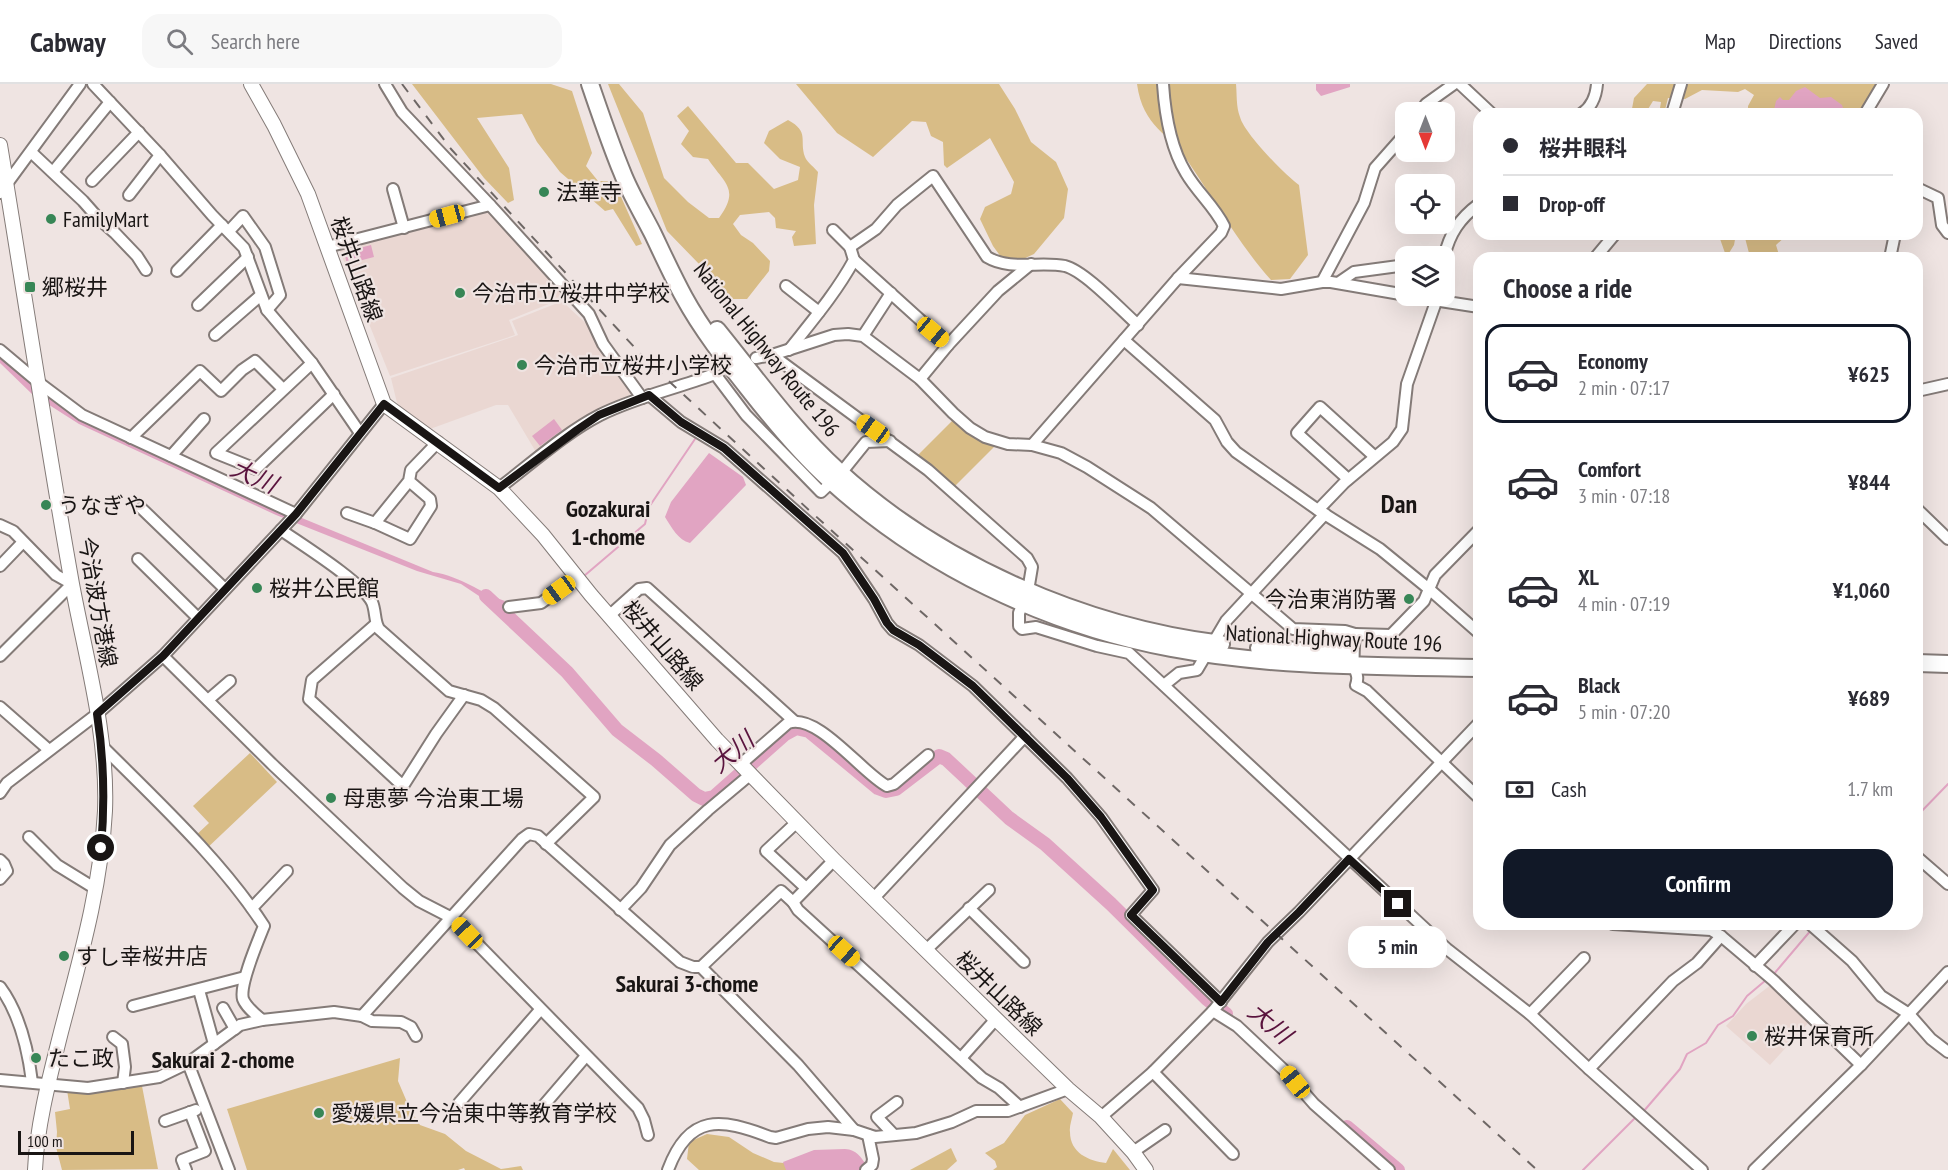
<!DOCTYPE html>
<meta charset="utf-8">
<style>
:root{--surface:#fff;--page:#f7f7f7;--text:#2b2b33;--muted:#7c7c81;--line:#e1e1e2;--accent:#111827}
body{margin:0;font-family:"PT Sans Narrow","Noto Sans JP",sans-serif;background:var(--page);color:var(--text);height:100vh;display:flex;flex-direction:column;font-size:22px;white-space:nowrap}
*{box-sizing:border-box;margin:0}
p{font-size:20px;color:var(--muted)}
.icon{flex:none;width:33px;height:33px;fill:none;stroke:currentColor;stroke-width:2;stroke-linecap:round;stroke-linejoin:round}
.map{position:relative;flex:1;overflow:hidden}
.drawer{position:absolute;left:1473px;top:168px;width:450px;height:678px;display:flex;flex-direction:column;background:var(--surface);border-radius:18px;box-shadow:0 6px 24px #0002}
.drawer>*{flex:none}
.guide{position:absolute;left:1473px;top:24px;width:450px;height:132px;border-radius:18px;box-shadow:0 6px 24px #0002;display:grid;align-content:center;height:132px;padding:0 30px;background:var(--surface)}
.needle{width:39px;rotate:180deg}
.controls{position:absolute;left:1395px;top:18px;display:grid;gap:12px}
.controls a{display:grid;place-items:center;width:60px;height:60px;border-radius:12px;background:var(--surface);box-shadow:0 6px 24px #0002;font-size:30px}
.scale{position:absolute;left:18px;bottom:15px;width:116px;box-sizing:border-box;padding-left:6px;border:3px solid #191514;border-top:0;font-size:16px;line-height:21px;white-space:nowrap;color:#191514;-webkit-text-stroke:4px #efe4e2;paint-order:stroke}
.end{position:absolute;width:27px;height:27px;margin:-14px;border:8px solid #191514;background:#fff;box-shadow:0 0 0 3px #fff}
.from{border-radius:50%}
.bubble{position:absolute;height:42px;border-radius:18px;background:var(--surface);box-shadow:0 6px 24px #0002;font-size:20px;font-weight:800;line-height:42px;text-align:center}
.car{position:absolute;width:18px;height:36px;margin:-18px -9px;border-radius:8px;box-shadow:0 0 4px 2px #0007;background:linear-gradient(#f5c518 24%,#345 0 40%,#f5c518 0 76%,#345 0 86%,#f5c518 0)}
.guide b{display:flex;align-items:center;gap:21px;height:57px;font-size:22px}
.guide b+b{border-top:2px solid var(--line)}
.guide i{width:15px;height:15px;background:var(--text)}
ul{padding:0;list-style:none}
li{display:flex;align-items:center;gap:18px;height:99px;margin:0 12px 9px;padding:0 18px;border:3px solid transparent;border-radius:18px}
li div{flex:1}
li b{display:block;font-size:22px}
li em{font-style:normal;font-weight:800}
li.active{border-color:var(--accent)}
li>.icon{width:54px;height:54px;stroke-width:1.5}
h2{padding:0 30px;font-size:27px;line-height:72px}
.pay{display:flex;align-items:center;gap:15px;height:66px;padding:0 30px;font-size:22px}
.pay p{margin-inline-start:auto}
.action{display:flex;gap:12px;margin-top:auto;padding:12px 30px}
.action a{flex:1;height:69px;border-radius:18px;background:var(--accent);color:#fff;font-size:24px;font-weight:800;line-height:69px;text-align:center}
header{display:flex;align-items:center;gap:36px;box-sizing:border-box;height:84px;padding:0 30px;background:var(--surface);border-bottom:2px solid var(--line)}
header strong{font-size:28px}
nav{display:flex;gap:33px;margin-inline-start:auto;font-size:21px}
.search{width:420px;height:54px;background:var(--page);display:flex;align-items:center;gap:15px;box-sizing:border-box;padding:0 21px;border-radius:18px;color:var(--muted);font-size:22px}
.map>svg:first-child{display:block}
.built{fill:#ead7d2}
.green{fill:#d8bc86}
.water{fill:#e1a4c2}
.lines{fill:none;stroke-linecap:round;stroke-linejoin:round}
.stream{stroke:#e1a4c2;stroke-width:2}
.river{stroke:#e1a4c2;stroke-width:14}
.minor-casing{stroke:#847b78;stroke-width:14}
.major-casing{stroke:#847b78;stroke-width:16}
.highway-casing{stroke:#847b78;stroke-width:20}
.minor{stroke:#fff;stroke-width:10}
.major{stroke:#fff;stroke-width:14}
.highway{stroke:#fff;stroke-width:16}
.rail{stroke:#6e6765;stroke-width:2;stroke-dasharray:10 10;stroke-linecap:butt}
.route{stroke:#191514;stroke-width:8}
.poi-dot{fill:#378656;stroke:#efe4e2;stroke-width:2}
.labels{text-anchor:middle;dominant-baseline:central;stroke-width:4.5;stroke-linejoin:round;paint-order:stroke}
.poi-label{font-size:22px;fill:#191514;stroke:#efe4e2;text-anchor:start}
.street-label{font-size:22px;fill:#191514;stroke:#efe4e2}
.water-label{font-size:24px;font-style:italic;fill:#5a143e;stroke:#efe4e2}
.neighbourhood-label{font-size:24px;font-weight:bold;fill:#191514;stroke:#efe4e2}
.quarter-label{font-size:26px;font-weight:bold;fill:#191514;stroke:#efe4e2}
</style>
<header>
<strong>Cabway</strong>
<div class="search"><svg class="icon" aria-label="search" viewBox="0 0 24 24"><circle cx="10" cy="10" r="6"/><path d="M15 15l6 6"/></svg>Search here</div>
<nav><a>Map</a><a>Directions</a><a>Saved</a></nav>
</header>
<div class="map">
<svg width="1948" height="1086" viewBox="0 0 1948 1086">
<rect width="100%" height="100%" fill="#efe4e2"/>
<g class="built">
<polygon points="490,125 566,213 509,236 515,251 390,292 339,165"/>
<polygon points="560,218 565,220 593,246 634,308 536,368 508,321 496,321 430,345 406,330 397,319 391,294 518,251 512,237"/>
<polygon points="1772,900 1810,937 1770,981 1726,942 1746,920"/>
</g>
<g class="green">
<polygon points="412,0 551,0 572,7 592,69 586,82 598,97 614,97 642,160 636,162 613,125 605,127 560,88 537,58 522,30 477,34 509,84 514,116 508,119 484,94"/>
<path d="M608,0H619L643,29L664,94L688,118L709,134H719C740,105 725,100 708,75L693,73L681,60L689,47L677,32L688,22L736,79H748L774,105L798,96L800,83L780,75L764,59L769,47L788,36C810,48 799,56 805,73C807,78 815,84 818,88L814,121L816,160L794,162L792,153L796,147L776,144L775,134L769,128L740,131L733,140L741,151L753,159L770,177L769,187L747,215H733L667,147Z"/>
<polygon points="796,0 999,0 1015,25 1031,58 1056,78 1068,105 1064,134 1034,170 1021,176 1001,173 993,162 980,135 985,123 1011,110 1014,98 990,54 947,84 944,81 943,58 931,52 926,38 912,37 873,73 837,49"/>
<path d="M1137,0H1236C1237,10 1236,23 1240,33C1244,49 1285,91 1299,101L1308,171L1290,195L1271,196C1239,160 1216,119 1189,79C1169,48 1143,44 1137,0Z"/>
<polygon points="1647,0 1886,0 1878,20 1869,30 1748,30 1748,22 1754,11 1745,5 1738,8 1702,6 1685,15 1668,14 1664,30 1659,30 1661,18 1653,17 1645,30 1631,30 1634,14"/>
<polygon points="1715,150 1736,150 1734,161 1729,169 1725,169 1719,152"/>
<polygon points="1744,150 1788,150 1776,161 1780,174 1750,173"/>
<polygon points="958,331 982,354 995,362 954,403 917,372"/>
<polygon points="250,669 277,698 204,767 193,754 209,739 193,722"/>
<polygon points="400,974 398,997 410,1025 420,1041 445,1050 466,1067 501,1085 521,1082 523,1086 465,1086 464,1084 458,1086 247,1086 227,1025"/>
<polygon points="142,1002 158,1085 62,1086 56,1063 57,1048 55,1028 70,1025 67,1006 108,1005"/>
<path d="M1060,1015L1073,1029C1072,1035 1069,1043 1070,1048C1070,1069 1089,1077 1106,1079L1113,1065L1130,1086H993L997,1083L995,1077L985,1069L1004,1059L1025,1031Z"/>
<polygon points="707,1050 729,1053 753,1069 774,1078 850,1086 699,1086 687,1075 689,1058"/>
<polygon points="951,1064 957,1077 947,1086 910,1086"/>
</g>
<g class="water">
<polygon points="1316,0 1350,0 1350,3 1321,12 1316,6"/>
<polygon points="1805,3 1820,14 1831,13 1842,21 1845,30 1779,30 1774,26 1776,17 1780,13 1783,16 1789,16 1796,7"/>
<polygon points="371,161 374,173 347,180 344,168"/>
<path d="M0,267L81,333L297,432L433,488C463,493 478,508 505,517L502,522L497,524L461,500L417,487L276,431L79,340L32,310L0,279Z"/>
<polygon points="554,335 562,346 540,362 532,352"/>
<path d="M709,369L743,393L746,401L690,459C678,456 672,444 665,433L671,418Z"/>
<path d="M845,1065C857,1066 860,1072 867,1082L863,1086H786L783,1078L814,1066Z"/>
</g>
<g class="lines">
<g class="stream">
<polyline points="584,492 645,440 649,423 695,355"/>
<polyline points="1917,732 1948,700"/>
<polyline points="1773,891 1812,845"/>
<polyline points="1643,1028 1680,985 1687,970 1706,959 1718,941 1733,932 1747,912 1766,896"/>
<polyline points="1583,1086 1636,1033"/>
</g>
<g class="river">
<polyline points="486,512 567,588 617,646 656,676 696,711 704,715 714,713 785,650 796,644 809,647 878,704 886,707 896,705 939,672 946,675 1009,734 1045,760 1111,820 1207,915 1226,930"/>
<polyline points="1347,1043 1398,1086"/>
</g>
<defs>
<g id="minor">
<polyline points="93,0 160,71 212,131 244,164 267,226 312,279 360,349"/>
<polyline points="385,0 402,28 490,121 589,230 603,260 642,314"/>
<polyline points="1460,0 1492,30"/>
<polyline points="1421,28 1426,20 1454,0"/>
<path d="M1581,30C1592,23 1596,13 1597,0"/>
<polyline points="1672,30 1681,0"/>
<polyline points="1865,30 1883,0"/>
<polyline points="31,68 83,117 98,134 115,149 137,172 146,186"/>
<polyline points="53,88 110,18"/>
<polyline points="92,97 139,48"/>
<polyline points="1917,104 1938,114 1942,141 1948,149"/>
<polyline points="393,105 404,144"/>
<polyline points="0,109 80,0"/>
<polyline points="129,111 160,71"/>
<polyline points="833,146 850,163"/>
<polyline points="229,147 243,132 265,163 280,211 267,226"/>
<polyline points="327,163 490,121"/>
<path d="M1444,174C1449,150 1460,134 1479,120"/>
<polyline points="1595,174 1615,150"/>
<polyline points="1890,174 1895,150"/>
<polyline points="854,176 948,261 920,295"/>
<polyline points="177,187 222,141"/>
<polyline points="1178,194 1281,205 1322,198 1331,198 1406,211"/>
<polyline points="1322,198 1364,119 1375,84 1406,49"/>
<polyline points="1338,199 1354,188 1406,181"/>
<polyline points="786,202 819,228"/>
<polyline points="1408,212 1479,223"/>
<polyline points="198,221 248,173"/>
<polyline points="215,251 261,211"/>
<polyline points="863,252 891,209"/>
<polyline points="1124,256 1215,336 1227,358 1236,368 1318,426 1380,465 1429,505 1479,549"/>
<polyline points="948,261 998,207 1031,180"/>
<polyline points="0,266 38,298 82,331 296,430"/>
<path d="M789,266C812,237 836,209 854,176L850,163L876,145L897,121L933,92L987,173C1010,187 1040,177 1065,182C1085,187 1122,227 1138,241"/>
<polyline points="772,271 928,386 1027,474 1032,483 1028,507 1019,529 1019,542 1022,545 1036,543 1097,562 1129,569 1447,865 1530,930 1589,985 1702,1086"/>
<polyline points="756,274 772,271 834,251 848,250 863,252 920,295 953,329 970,344 985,353 1008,360 1032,361 1061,369 1087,383 1151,424 1293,545 1345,547 1355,550"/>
<polyline points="312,279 216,369 256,385 334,310"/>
<polyline points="715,290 746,331 821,408 841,389 866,358 890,357"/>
<polyline points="1917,307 1948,300"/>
<polyline points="649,311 681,338 724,364 843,469 874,515 887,539 893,546 919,561 973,602 1067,694 1101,733 1153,806 1131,831 1221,918"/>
<polyline points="131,354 200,287 221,307 242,286 255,277 283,305"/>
<path d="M1032,361L1178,194L1221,149L1224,142C1214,122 1197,108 1186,89C1170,63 1165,30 1163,0"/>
<polyline points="171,372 204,335"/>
<polyline points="1348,395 1297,349 1320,323 1374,372"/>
<polyline points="409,397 375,439 410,455 431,422 430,415 409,397 411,386 438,358"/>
<path d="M499,404C531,380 565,349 600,331C636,313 675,305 712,291"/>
<polyline points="141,424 225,505"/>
<polyline points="1917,425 1948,455"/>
<polyline points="1318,426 1344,399 1393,358 1402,345 1407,300 1438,212"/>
<polyline points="347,429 375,439"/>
<polyline points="0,441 13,447 56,491 72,500 0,572"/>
<path d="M281,446C301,460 362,498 372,518C376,527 374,537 379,545L449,607L481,616L494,624L594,713L546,760"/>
<path d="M1479,446L1435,491L1424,517L1391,551L1355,550C1354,560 1353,572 1354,582C1356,590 1359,592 1356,601L1367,607L1479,714"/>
<polyline points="138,475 198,534"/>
<polyline points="0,482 23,458"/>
<polyline points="509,523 541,519 577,493"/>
<polyline points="610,531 639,505 647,504 794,637"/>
<polyline points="376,540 312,596 309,615 403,702 436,650 464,611"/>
<polyline points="163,572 272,680 403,804 419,817 452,834 638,1024 644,1036 648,1051"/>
<polyline points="1164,601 1179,589 1197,586 1226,537 1325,430"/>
<polyline points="208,616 230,597"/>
<polyline points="0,623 49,666"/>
<path d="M102,662C157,717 221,776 264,842C258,857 239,901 243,915C246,923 255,930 262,936"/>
<path d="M741,680L788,639C817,628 862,689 887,702L894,700L928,671"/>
<polyline points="0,709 7,699 97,630 163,572 296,430 384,320"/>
<polyline points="797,738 766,767 806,804"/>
<polyline points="29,753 57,781 96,805"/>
<polyline points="1917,773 1948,800"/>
<polyline points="0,776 4,780 7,787 0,795"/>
<polyline points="873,815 1025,652"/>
<polyline points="793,818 798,826 982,994 999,1004 1020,1023"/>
<polyline points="252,824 287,787"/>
<polyline points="969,824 1024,878"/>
<polyline points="620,826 641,804 670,761 708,726 751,690"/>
<polyline points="1613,840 1711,846 1721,852 1773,896 1861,981"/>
<polyline points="1810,840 1852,877 1881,912 1909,930 1931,955 1948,968"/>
<polyline points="926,866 989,806"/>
<polyline points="1755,882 1795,840"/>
<polyline points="701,883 798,981 854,1046"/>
<path d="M0,903C20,930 28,965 32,998"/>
<polyline points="199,906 214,960"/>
<polyline points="133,922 245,893"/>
<polyline points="223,924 235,945"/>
<polyline points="1213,927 1237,942 1286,988 1314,1020 1389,1086"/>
<polyline points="1530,930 1584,874"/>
<polyline points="362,932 522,755 529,750 538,752 680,878 693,883 701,883 781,807 793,818 834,776"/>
<polyline points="113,953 122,960 125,983 123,999"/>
<polyline points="962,973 996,935"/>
<polyline points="188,979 229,1086"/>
<polyline points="1589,985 1673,897 1697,879 1721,852"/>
<polyline points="1153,988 1233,1070"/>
<polyline points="0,996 88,1004 159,993 188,979 240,941 262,936 334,928 362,932 372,937 401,938 411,943 416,952"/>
<polyline points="459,1019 540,926"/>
<polyline points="544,1021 586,972"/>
<polyline points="1101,1033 1153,988 1213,927 1268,858 1299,828 1479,639"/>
<polyline points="165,1037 196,1026"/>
<polyline points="894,1051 877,1033 897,1018"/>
<polyline points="1133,1068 1165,1046"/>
<polyline points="186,1086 182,1076 205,1067 190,1028"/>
<path d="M668,1086C689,1029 721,1034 770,1053L776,1054L808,1045L828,1043L854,1046L875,1053L916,1049L952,1038L976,1027H1008L1068,1005"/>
<polyline points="866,1086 872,1081 873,1075 868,1051"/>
<polyline points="1754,1086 1861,981 1948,888"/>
</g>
<g id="major">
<polyline points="251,0 274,41 308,110 384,320 499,404 543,451 591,511 717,656 834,776 996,935 1068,1005 1101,1033 1133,1068 1146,1086"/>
<path d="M0,61C24,207 46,354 72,500C86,575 108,651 105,727C101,803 80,875 61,948C50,992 37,1040 35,1086"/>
</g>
<g id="highway">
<path d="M590,0C600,29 610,59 622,88C630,109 643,130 653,150C663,171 673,193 684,213C702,246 725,275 748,304C773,336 799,368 829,395C924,482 1045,540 1171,564C1272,583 1376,582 1479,584"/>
<path d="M717,246C756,294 792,345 838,387C941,481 1084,543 1221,560"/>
<polyline points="1259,564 1350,571"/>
<polyline points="1917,579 1948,580"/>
</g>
</defs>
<use href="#minor" class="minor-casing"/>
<use href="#major" class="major-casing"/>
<use href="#highway" class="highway-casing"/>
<use href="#minor" class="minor"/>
<use href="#major" class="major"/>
<use href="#highway" class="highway"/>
<polyline class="rail" points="402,0 451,65 648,278 810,427 1537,1086"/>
</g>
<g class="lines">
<path class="route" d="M101,764C105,719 104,675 97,630L163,572L296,430L384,320L499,404L577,346L599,331L649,311L681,338L724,364L843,469L874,515L887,539L893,546L919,561L973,602L1067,694L1101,733L1153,806L1131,831L1221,918L1268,858L1299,828L1349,775L1398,820"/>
</g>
<g class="poi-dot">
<circle cx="544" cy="108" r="6"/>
<circle cx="51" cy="135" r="6"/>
<rect x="24" y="197" width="12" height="12" rx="3"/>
<circle cx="460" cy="209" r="6"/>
<circle cx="522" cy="281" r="6"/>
<circle cx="46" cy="421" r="6"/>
<circle cx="257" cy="504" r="6"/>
<circle cx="1409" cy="515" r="6"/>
<circle cx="331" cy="714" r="6"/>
<circle cx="64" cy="872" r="6"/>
<circle cx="1752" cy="952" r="6"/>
<circle cx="36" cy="974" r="6"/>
<circle cx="319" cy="1029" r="6"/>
</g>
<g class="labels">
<g class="poi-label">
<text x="556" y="108">法華寺</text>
<text x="63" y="135">FamilyMart</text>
<text x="42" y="203">郷桜井</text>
<text x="472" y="209">今治市立桜井中学校</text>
<text x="534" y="281">今治市立桜井小学校</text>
<text x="58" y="421">うなぎや</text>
<text x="269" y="504">桜井公民館</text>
<text x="1397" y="515" text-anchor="end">今治東消防署</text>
<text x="343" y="714">母恵夢 今治東工場</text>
<text x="76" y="872">すし幸桜井店</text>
<text x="1764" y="952">桜井保育所</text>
<text x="48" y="974">たこ政</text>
<text x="331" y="1029">愛媛県立今治東中等教育学校</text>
</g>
<g class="street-label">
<text transform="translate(357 185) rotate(70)">桜井山路線</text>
<text transform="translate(767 265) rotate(51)">National Highway Route 196</text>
<text transform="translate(98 518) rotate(80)">今治波方港線</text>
<text transform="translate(1334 554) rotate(3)">National Highway Route 196</text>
<text transform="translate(663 561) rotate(49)">桜井山路線</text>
<text transform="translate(999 909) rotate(44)">桜井山路線</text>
</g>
<g class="water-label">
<text transform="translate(254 392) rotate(24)">大川</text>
<text transform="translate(732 668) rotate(-40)">大川</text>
<text transform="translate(1270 939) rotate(40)">大川</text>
</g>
<g class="neighbourhood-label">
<text x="608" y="424">Gozakurai<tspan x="608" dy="28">1-chome</tspan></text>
<text x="687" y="899">Sakurai 3-chome</text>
<text x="223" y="975">Sakurai 2-chome</text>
</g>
<g class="quarter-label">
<text x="1399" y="419">Dan</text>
</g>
</g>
</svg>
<div class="controls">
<a><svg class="needle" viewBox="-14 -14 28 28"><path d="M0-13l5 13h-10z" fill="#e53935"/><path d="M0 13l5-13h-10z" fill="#7c7c81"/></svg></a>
<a><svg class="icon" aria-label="locate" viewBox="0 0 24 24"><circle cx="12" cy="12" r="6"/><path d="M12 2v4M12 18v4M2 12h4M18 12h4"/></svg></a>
<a><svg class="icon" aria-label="layers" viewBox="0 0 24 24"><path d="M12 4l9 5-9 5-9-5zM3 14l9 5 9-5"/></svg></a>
</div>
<div class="scale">100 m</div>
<i class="end from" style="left:101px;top:764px"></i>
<i class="end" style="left:1398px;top:820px"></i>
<div class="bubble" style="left:1348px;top:842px;width:99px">5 min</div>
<i class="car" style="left:447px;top:132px;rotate:255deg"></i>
<i class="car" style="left:933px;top:248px;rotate:130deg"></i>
<i class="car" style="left:873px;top:345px;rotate:305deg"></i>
<i class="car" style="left:559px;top:506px;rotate:234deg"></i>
<i class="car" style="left:467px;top:849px;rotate:316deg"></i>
<i class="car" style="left:844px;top:867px;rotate:132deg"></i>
<i class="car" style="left:1295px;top:998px;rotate:321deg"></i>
<div class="guide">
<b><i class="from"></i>桜井眼科</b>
<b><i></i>Drop-off</b>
</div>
<section class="drawer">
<h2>Choose a ride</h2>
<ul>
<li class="active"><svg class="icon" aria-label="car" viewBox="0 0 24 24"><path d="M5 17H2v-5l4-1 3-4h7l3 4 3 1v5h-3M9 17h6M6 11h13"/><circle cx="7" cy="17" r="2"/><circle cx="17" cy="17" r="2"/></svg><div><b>Economy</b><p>2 min · 07:17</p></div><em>¥625</em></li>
<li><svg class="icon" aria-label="car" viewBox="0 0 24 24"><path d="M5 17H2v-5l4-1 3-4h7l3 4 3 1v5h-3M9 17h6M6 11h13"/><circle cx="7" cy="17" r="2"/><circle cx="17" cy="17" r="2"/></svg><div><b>Comfort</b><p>3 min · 07:18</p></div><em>¥844</em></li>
<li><svg class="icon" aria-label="car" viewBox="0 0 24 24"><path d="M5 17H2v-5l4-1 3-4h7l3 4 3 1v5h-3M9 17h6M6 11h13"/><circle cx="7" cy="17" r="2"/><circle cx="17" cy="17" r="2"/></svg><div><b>XL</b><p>4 min · 07:19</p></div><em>¥1,060</em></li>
<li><svg class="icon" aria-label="car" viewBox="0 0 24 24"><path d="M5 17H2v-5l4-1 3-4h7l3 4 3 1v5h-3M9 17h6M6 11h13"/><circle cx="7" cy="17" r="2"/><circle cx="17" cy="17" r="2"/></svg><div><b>Black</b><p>5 min · 07:20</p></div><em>¥689</em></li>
</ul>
<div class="pay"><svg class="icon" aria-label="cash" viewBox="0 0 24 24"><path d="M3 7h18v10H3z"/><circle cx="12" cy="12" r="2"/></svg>Cash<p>1.7 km</p></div>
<div class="action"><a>Confirm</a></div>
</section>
</div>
